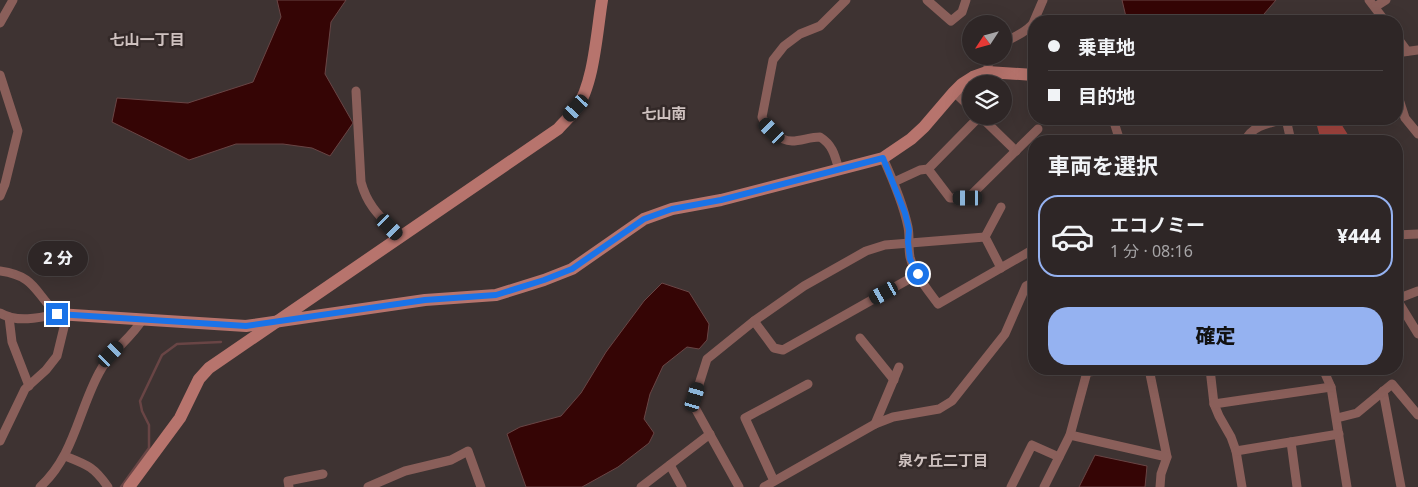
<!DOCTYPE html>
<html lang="ja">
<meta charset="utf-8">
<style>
:root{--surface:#2e2626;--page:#362e2e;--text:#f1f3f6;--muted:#a7a5a7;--line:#494343;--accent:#95b2f1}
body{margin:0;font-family:"Noto Sans","Noto Sans JP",sans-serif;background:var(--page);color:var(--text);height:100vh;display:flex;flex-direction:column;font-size:19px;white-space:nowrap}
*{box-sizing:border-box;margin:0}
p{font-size:16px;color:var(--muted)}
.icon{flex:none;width:28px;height:28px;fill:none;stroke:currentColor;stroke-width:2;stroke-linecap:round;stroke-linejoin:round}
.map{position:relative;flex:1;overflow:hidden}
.side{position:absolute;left:1028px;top:135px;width:375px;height:240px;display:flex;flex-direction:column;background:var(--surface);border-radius:20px;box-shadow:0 5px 20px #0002,0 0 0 1px var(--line)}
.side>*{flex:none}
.top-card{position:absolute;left:1028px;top:15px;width:375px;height:110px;border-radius:20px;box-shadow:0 5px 20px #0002,0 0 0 1px var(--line);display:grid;align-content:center;height:110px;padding:0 20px;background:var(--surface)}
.needle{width:32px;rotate:234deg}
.fabs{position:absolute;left:962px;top:15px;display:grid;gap:10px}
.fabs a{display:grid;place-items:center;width:50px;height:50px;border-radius:50%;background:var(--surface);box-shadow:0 5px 20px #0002,0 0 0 1px var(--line);font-size:25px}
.end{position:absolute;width:22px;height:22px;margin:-11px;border:6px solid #1a73e8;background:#fff;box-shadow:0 0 0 2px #fff}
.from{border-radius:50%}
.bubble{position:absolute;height:35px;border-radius:18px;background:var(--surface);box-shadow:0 5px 20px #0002,0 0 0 1px var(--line);font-size:16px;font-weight:800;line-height:35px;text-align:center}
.car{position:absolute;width:15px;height:30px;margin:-15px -8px;border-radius:6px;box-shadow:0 0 4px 1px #0007;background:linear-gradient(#222 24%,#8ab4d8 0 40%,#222 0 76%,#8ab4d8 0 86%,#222 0)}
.top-card b{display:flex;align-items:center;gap:18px;height:48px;font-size:19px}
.top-card b+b{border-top:1px solid var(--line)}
.top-card i{width:12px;height:12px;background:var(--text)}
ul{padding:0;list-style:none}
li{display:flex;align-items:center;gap:15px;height:82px;margin:0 10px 8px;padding:0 10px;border:2px solid var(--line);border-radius:20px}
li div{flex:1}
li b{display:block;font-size:19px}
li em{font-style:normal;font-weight:800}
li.current{border-color:var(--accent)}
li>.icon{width:45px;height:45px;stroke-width:1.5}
h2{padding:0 20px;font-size:22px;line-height:60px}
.action{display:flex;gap:10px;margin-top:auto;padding:10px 20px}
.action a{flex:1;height:58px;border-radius:20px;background:var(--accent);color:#111;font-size:20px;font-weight:800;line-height:58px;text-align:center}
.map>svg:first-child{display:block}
.forest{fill:#a3453f}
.water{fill:#350505;stroke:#694545}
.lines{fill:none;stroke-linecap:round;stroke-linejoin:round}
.stream{stroke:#694545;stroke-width:2.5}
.street{stroke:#8a5f5a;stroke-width:9}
.secondary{stroke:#b7746d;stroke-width:12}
.route{stroke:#1a73e8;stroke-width:6}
.labels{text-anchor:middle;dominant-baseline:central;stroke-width:5;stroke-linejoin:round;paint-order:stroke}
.neighbourhood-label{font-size:15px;font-weight:bold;fill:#cec1bf;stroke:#332928}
</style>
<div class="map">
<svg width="1418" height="487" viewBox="0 0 1418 487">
<rect width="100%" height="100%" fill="#3e3332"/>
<polygon class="forest" points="1320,119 1338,119 1350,138 1374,141 1321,141 1316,122"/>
<g class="water">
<polygon points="277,0 346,0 331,22 325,74 353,123 330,156 312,148 283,144 236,144 189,160 112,122 117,98 188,103 253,82 281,17"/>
<polygon points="1122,0 1276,0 1258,21 1127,21"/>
<polygon points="662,283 689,292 709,324 707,340 699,349 687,347 663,366 650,394 644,419 654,433 649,443 618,467 582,487 526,487 507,434 520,427 561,416 581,393 606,352 644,301"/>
<polygon points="1095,455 1147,466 1145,487 1079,487"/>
</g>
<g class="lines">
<polyline class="stream" points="121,487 149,448 149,425 142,411 140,401 162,355 177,344 221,342"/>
<g class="street">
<polyline points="927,0 951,21 962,12 966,0"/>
<polyline points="1369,0 1385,21"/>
<polyline points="1375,7 1386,0"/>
<polyline points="1034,21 1043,0"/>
<polyline points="0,23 13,0"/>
<polyline points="1396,36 1407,51"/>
<path d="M1004,43C1014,36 1028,32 1034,22"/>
<polyline points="1396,53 1418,50"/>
<polyline points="987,72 990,56"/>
<polyline points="0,75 18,131 5,184 0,196"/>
<polyline points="1396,90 1405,118 1418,134"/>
<path d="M356,91L361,182C368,208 382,218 400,237"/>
<polyline points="954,92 971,108"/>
<polyline points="980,116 1016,151"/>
<polyline points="1113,119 1120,141"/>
<path d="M1245,141C1252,125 1270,123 1286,119L1291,141"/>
<path d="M883,158C893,180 903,203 908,227C910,237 908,247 910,257C914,274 928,290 938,304L1034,249"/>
<polyline points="928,169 950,198 968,198 1038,129"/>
<path d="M839,170C835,156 833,145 820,137C810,137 801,141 792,141C779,141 766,127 762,117L773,60L784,46L800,34L820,26L846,0"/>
<polyline points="894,182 920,170 928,169 980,116"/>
<polyline points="1396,235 1418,234"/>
<polyline points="1001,268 985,237 1001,207"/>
<path d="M0,271C36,276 34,292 57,314"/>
<polyline points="1396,298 1418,334"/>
<polyline points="1397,299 1418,291"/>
<path d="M0,313C17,323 39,318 57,314"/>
<polyline points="9,317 12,342 29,386"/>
<polyline points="754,321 774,348 783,350 918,274"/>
<polyline points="860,338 894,380"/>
<polyline points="1149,369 1167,457 1161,474 1160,487"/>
<polyline points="1210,369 1214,404 1219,416 1231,437 1236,451 1242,487"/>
<polyline points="1323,369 1331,387 1347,487"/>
<polyline points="1383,391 1401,487"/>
<polyline points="1214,404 1331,387"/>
<polyline points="1337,418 1357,413 1392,384 1418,415"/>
<polyline points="875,424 899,367"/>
<polyline points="1070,435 1167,457"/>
<polyline points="0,441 25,389 46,370 57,356 67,315"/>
<polyline points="1291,442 1297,487"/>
<polyline points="1236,451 1339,434"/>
<path d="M65,456C88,465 94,467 108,487"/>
<polyline points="670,465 682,487"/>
<polyline points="774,481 745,418 808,384"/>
<path d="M40,487C74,456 78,412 99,373C109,352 131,339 142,320"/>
<polyline points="289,487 288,481 323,474"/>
<polyline points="368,487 405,471 451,460 468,451 481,487"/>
<polyline points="641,487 710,434"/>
<polyline points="739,487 694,406 695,397 707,359 754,321 804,286 866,251 885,245 985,237"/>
<polyline points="764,487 875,424 893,417 939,409 952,401 1005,334 1026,286 1034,282"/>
<polyline points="1011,487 1032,445 1059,457"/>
<polyline points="1044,487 1070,435 1087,372 1124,369"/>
</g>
<g class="secondary">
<polyline points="57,314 246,326 425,300 496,295 544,280 572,269 644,219 672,209 721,200 883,158 911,139 924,127 954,92 962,84 973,77 987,72 1034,75"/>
<path d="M129,487L180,418L199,379L209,368L558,129C564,122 571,116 576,109C594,85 597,30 602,0"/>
</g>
</g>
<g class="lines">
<polyline class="route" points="57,314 246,326 425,300 496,295 544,280 572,269 644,219 672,209 721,200 883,158 905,213 909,230 908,242 910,259 918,274"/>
</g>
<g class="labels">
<g class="neighbourhood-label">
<text x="147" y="39">七山一丁目</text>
<text x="664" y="113">七山南</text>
<text x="943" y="460">泉ケ丘二丁目</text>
</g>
</g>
</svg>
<div class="fabs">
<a><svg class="needle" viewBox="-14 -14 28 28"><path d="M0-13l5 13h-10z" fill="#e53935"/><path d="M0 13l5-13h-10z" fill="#a7a5a7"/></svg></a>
<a><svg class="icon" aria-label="layers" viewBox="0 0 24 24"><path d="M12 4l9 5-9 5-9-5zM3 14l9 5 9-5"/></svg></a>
</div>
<i class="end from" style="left:918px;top:274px"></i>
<i class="end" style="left:57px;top:314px"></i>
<div class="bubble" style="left:28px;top:241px;width:60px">2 分</div>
<i class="car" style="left:576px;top:108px;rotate:222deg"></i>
<i class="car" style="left:772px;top:131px;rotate:316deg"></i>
<i class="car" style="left:968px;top:198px;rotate:270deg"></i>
<i class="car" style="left:390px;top:227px;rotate:136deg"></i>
<i class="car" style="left:884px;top:293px;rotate:241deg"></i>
<i class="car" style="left:111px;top:354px;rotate:44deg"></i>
<i class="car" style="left:695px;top:397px;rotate:17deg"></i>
<div class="top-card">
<b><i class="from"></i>乗車地</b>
<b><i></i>目的地</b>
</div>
<section class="side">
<h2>車両を選択</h2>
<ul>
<li class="current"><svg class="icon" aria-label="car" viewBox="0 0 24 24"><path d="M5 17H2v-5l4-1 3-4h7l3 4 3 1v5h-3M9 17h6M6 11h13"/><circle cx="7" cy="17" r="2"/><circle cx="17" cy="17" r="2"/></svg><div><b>エコノミー</b><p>1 分 · 08:16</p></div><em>¥444</em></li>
</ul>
<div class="action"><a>確定</a></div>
</section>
</div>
